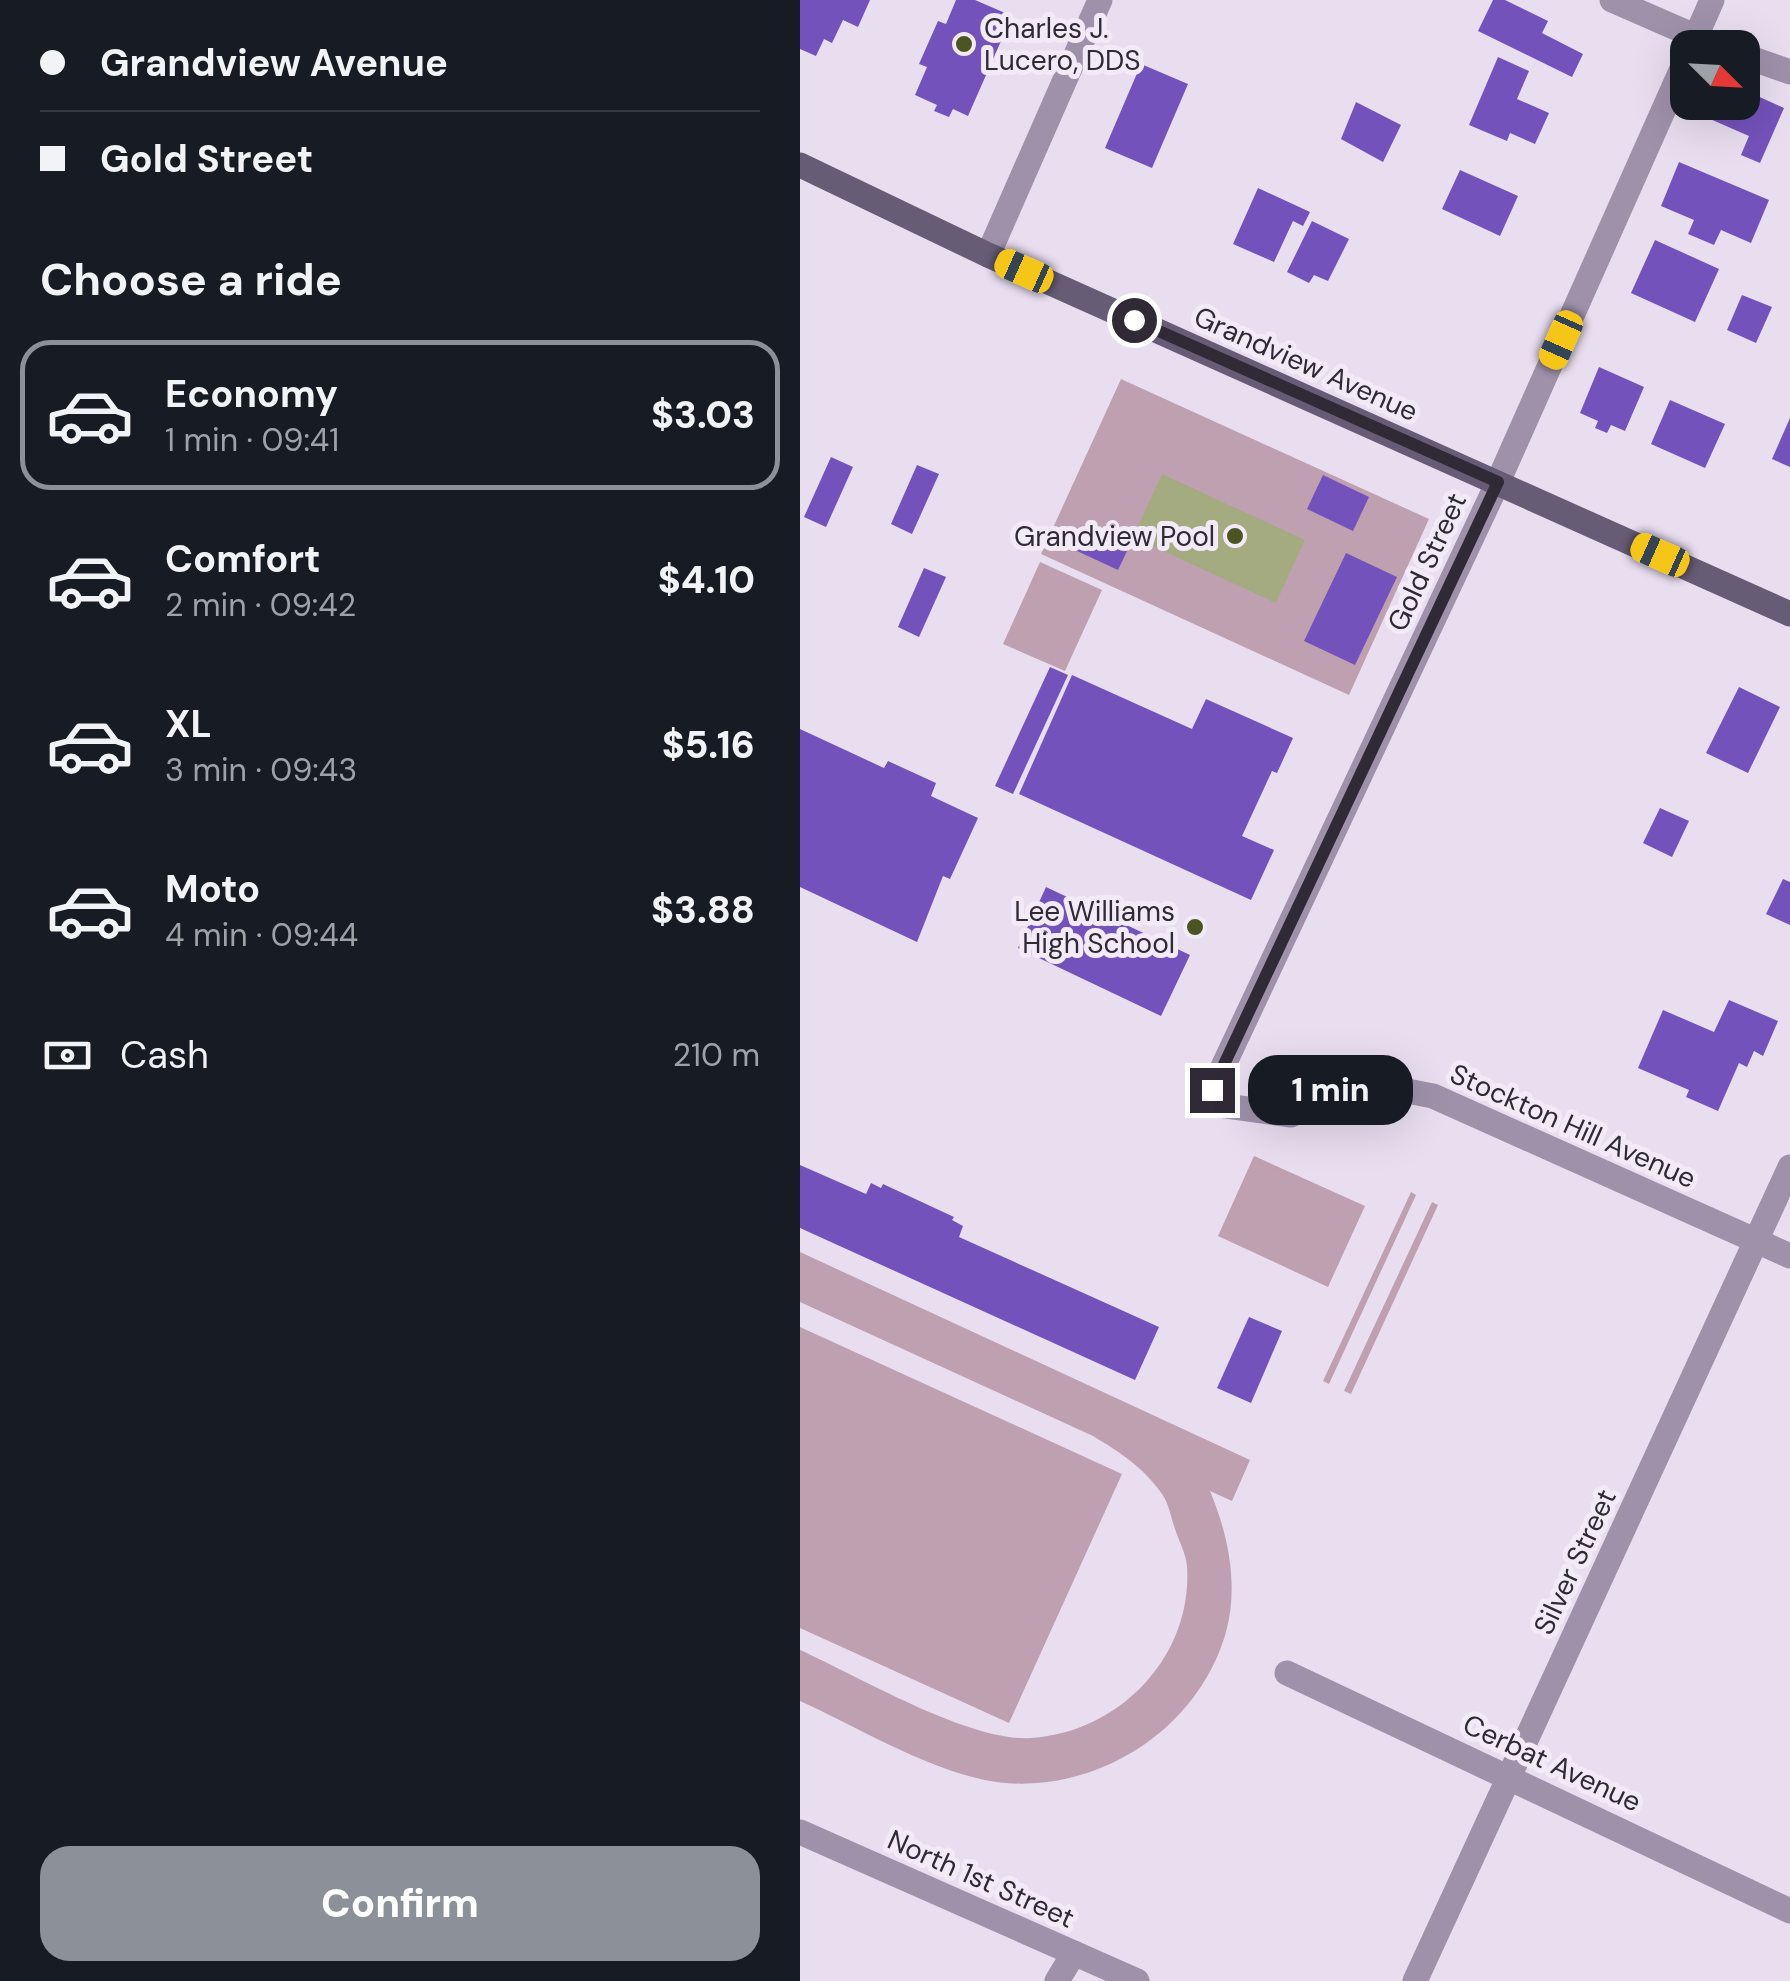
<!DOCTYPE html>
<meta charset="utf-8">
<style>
:root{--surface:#171b24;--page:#20242c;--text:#f1f3f6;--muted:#9ea1a6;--line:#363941;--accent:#8c9099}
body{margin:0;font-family:"DM Sans",sans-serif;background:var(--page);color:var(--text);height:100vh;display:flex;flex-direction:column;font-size:38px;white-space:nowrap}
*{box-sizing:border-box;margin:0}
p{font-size:32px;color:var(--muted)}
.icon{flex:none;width:55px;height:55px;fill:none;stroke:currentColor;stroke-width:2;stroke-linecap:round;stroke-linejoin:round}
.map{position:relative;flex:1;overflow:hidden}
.panel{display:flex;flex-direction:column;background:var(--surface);width:800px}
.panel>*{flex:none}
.guide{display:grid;align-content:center;height:220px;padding:0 40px;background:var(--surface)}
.needle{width:65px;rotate:114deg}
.tools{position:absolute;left:870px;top:30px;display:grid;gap:20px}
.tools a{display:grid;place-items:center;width:90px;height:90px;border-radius:20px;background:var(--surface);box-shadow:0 10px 40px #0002;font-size:50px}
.end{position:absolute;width:45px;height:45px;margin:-22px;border:12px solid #2f2a36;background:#fff;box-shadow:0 0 0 5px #fff}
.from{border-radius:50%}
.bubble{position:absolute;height:70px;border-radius:30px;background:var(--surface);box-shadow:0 10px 40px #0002;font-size:32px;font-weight:800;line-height:70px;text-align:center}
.car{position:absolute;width:30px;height:60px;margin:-30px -15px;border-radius:12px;box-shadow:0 0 8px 2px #0007;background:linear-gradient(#f5c518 24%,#345 0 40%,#f5c518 0 76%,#345 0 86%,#f5c518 0)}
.guide b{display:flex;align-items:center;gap:35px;height:95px;font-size:38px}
.guide b+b{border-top:2px solid var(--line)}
.guide i{width:25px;height:25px;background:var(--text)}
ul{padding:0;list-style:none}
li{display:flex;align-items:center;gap:30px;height:150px;margin:0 20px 15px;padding:0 20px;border:5px solid transparent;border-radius:30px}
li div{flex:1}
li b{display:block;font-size:38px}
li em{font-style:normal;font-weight:800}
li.active{border-color:var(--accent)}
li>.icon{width:90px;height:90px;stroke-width:1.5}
h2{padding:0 40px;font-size:45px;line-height:120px}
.pay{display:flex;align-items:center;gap:25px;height:110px;padding:0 40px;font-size:38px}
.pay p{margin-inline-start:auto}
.cta{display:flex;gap:20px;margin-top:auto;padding:20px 40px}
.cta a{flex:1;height:115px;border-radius:30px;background:var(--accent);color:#fff;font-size:40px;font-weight:800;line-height:115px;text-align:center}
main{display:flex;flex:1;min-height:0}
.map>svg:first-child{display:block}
.green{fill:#bea0b1}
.water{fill:#a5ab80}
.building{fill:#7452bb}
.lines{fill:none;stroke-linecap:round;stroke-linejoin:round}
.minor{stroke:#9f91aa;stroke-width:25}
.major{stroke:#675c76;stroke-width:25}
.route{stroke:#2f2a36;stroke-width:12}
.poi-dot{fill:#4c5423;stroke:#f3eaf8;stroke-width:4}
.labels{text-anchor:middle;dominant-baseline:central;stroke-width:10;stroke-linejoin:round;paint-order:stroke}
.poi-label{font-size:28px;fill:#2f2a36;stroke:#f3eaf8;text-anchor:end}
.street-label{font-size:28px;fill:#2f2a36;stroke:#f3eaf8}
</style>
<main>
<section class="panel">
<div class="guide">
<b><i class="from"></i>Grandview Avenue</b>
<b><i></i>Gold Street</b>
</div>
<h2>Choose a ride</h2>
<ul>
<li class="active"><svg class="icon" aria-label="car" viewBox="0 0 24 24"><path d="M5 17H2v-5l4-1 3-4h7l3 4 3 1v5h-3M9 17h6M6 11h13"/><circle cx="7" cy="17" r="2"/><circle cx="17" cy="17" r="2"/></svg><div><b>Economy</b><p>1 min · 09:41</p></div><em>$3.03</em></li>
<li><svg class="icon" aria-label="car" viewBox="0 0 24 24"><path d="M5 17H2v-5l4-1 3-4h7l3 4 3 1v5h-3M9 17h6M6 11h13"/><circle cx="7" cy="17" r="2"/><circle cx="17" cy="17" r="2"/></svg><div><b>Comfort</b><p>2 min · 09:42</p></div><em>$4.10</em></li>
<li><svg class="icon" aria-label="car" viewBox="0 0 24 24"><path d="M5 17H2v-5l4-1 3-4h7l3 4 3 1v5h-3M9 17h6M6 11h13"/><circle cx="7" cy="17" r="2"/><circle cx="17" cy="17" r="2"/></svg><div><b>XL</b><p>3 min · 09:43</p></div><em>$5.16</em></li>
<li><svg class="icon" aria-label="car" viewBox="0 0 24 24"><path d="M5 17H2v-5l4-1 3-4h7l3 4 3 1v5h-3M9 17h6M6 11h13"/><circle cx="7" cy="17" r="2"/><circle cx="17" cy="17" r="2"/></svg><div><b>Moto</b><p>4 min · 09:44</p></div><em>$3.88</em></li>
</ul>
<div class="pay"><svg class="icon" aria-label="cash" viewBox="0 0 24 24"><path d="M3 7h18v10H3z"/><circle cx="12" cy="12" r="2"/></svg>Cash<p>210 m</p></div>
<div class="cta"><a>Confirm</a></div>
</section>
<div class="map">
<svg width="990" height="1981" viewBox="0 0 990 1981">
<rect width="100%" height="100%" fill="#e9def0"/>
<g class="green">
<polygon points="321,379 629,519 549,695 241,554"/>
<polygon points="240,562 302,590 265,671 203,644"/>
<polygon points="454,1156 565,1206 528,1287 418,1236"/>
<polygon points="611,1192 616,1195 529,1384 523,1381"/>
<polygon points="632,1202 638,1205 551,1394 544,1391"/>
<path d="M0,1252L450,1460L432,1501L410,1491C428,1534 439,1585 426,1632C399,1728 301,1791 205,1783C139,1777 60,1728 0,1701V1650C58,1676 171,1743 232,1738C320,1732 393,1656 387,1566C386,1554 379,1541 375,1529C371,1518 369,1504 362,1494C343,1467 321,1453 293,1436L0,1302Z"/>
<polygon points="0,1327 322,1474 209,1723 0,1628"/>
</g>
<polygon class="water" points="362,474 505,540 476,603 333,537"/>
<g class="building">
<polygon points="0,0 70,0 58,27 43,20 32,43 24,39 16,56 0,49"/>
<polygon points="156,0 175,0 212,16 168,116 153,109 149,117 134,111 137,105 115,95 127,67 119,64 138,21 146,24"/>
<polygon points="693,0 705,0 748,21 742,33 783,54 772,77 678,31"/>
<polygon points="698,57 729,71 717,99 749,113 735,144 710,133 707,141 669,125"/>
<polygon points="341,64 388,84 352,168 305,148"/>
<polygon points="942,89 984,108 960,163 941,155 949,136 910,119 918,102 942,102"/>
<polygon points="556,102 601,125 583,162 541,139"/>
<polygon points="879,162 969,200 951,243 921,230 914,245 888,234 894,220 861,206"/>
<polygon points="660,170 718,196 700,236 642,209"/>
<polygon points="458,188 510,212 503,226 493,221 474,262 433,244"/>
<polygon points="512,221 549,239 528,281 514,275 509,283 487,272"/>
<polygon points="855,240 919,269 895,322 831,293"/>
<polygon points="942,295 972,307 956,343 927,330"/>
<polygon points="799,367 844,387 825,431 811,425 807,433 795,428 798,421 780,413"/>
<polygon points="870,400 925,424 905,468 851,444"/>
<polygon points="990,418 990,467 972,459"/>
<polygon points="31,457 53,467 26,527 4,517"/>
<polygon points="117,465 139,474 112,534 91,524"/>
<polygon points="523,475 569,497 553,531 507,509"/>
<polygon points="268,527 281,533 276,543 263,538"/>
<polygon points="287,530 328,549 318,570 277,551"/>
<polygon points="546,553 597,577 555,665 504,641"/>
<polygon points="124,568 146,577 119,637 98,627"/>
<polygon points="250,667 268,675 213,794 195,786"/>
<polygon points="272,675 392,729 406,699 493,738 477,773 472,771 442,836 474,850 451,900 219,794"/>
<polygon points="939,687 980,707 948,773 906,753"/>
<polygon points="0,729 84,768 88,761 136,783 131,796 178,818 150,879 143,876 117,942 0,887"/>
<polygon points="860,808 889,821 872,857 843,843"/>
<polygon points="983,879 990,882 990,925 966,914"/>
<polygon points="246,887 390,955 361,1016 218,948"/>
<polygon points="929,1000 978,1021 963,1056 954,1051 947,1067 939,1063 918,1111 886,1097 889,1090 838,1068 863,1010 914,1032"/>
<polygon points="0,1165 66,1194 71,1183 81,1188 83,1184 154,1217 152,1220 163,1226 159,1237 359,1327 335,1380 0,1228"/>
<polygon points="449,1317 482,1331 451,1403 417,1388"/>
</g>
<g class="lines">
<g class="minor">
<polyline points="812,0 922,48"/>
<polyline points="891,48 912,0"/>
<polyline points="942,55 990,72"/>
<polyline points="188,255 300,0"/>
<polyline points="412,1090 698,482 888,55"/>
<polyline points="412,1104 491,1115 545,1088 566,1083 633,1096 990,1256"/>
<polyline points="487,1673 990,1911"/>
<polyline points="0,1832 337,1981"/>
<polyline points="257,1981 274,1953"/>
<polyline points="615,1981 990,1167"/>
</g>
<polyline class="major" points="0,165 188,255 990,614"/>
</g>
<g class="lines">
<polyline class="route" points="334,320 698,482 412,1090"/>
</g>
<g class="poi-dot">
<circle cx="164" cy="44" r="10"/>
<circle cx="435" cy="536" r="10"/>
<circle cx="395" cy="927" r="10"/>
</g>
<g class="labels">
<g class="poi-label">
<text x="184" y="28" text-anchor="start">Charles J.<tspan x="184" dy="32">Lucero, DDS</tspan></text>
<text x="415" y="536">Grandview Pool</text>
<text x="375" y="911">Lee Williams<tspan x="375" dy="32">High School</tspan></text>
</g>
<g class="street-label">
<text transform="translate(506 364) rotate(24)">Grandview Avenue</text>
<text transform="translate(627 562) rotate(-65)">Gold Street</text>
<text transform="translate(773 1126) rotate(24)">Stockton Hill Avenue</text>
<text transform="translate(775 1562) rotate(-65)">Silver Street</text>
<text transform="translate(752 1763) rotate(25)">Cerbat Avenue</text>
<text transform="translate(181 1879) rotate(24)">North 1st Street</text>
</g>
</g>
</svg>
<div class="tools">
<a><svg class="needle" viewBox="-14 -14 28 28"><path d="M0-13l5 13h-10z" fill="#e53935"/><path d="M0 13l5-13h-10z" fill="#9ea1a6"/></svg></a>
</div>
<i class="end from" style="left:334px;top:320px"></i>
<i class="end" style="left:412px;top:1090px"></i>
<div class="bubble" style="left:448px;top:1055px;width:165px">1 min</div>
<i class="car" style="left:224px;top:271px;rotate:294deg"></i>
<i class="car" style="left:761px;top:340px;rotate:204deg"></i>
<i class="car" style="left:860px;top:555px;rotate:294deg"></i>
</div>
</main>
